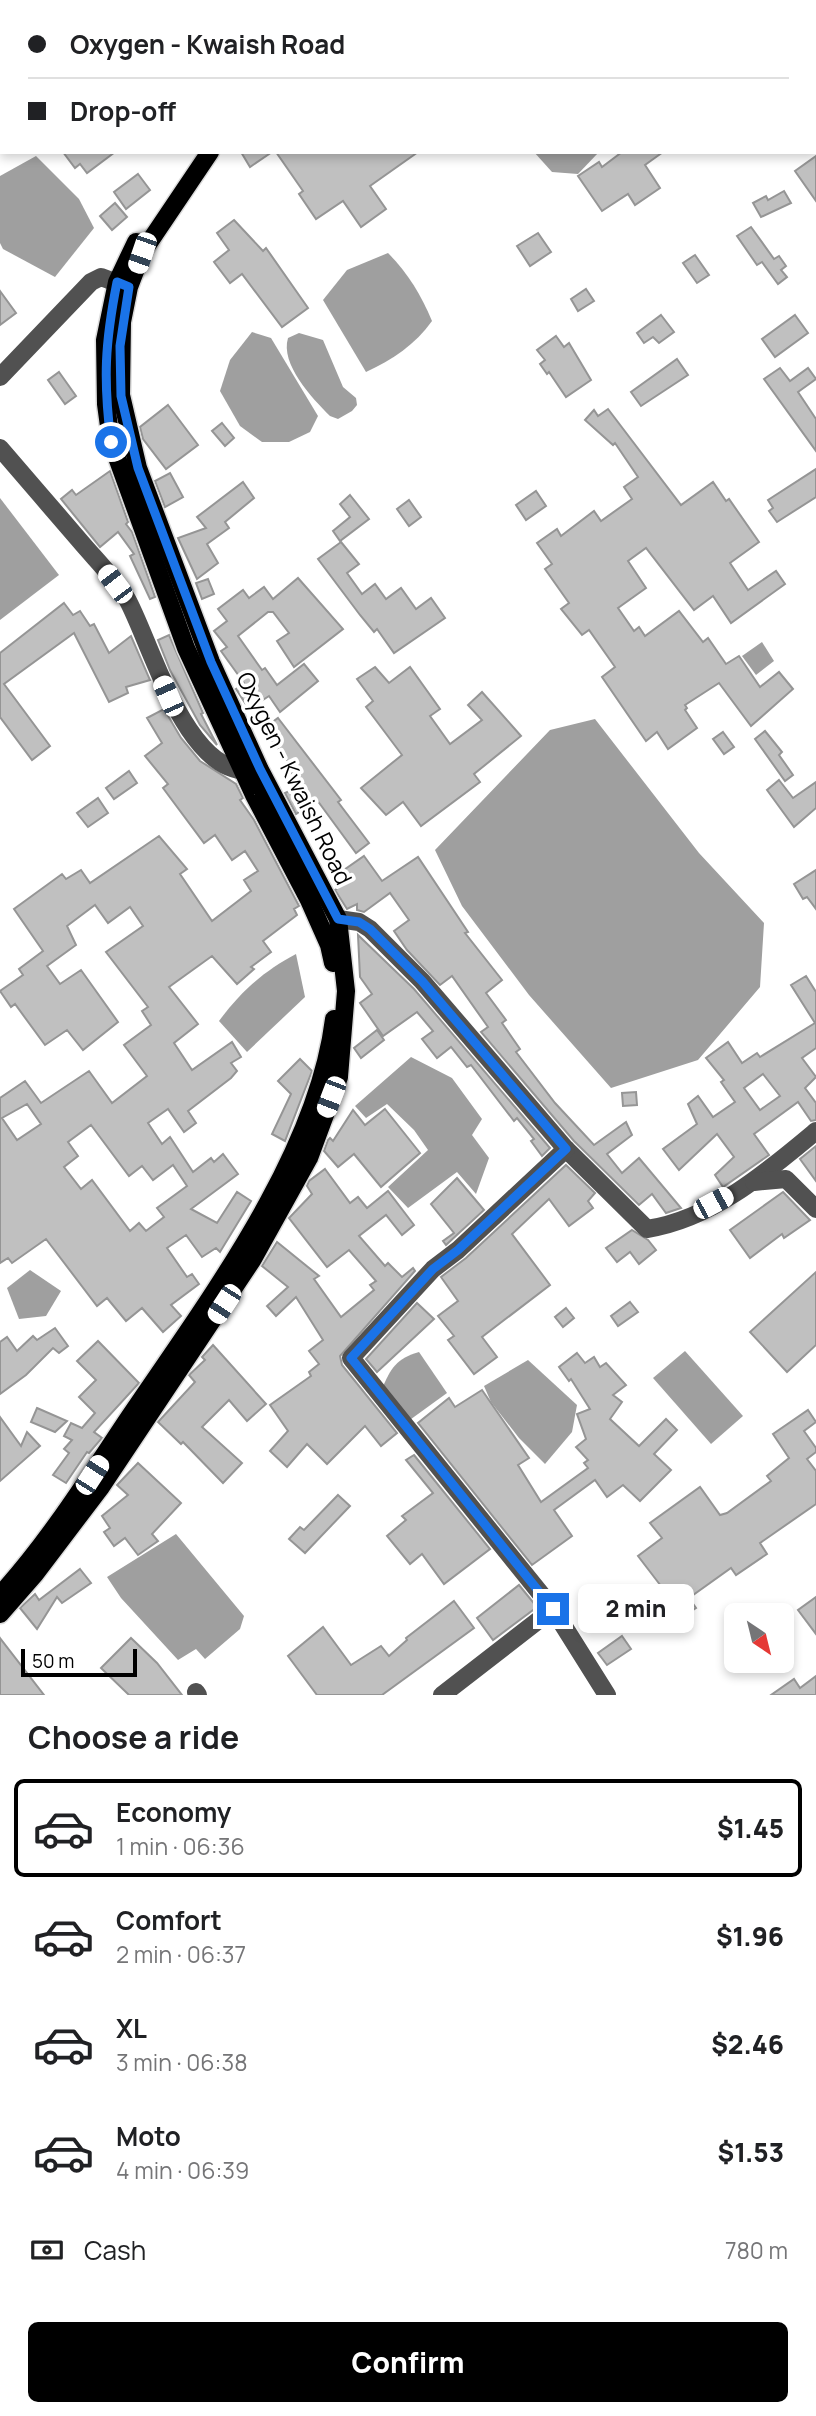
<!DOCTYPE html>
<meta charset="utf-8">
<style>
:root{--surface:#fff;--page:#f6f6f6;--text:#202124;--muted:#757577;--line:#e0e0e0;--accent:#000}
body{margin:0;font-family:Manrope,sans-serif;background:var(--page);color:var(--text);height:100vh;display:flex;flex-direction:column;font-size:26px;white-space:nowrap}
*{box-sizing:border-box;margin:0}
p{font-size:23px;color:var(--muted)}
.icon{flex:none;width:38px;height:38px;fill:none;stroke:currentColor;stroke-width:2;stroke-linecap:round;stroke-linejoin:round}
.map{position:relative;height:1695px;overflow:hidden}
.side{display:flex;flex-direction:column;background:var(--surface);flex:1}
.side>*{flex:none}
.banner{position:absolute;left:0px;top:0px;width:817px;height:154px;box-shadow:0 4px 10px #0003;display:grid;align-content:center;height:154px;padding:0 28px;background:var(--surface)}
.needle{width:46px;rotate:145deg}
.buttons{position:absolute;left:724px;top:1603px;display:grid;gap:14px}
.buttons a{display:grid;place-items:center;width:70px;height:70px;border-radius:10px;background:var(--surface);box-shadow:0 4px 10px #0003;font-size:35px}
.scale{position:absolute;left:21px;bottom:18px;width:116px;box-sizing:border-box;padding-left:7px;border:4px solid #000;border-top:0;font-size:19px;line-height:24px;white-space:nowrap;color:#000;-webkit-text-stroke:5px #fff;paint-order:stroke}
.end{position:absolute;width:32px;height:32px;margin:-16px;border:9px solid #1a73e8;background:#fff;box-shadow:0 0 0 4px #fff}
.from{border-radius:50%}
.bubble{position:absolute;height:49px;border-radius:10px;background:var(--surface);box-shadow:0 4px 10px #0003;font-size:23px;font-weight:800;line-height:49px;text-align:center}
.car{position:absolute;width:21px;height:42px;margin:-21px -10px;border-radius:9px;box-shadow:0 0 5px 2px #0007;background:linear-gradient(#fff 24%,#345 0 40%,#fff 0 76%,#345 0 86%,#fff 0)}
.banner b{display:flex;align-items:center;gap:24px;height:66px;font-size:26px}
.banner b+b{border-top:2px solid var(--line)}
.banner i{width:18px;height:18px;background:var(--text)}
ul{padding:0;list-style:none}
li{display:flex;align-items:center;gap:21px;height:98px;margin:0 14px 10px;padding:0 14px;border:4px solid transparent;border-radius:10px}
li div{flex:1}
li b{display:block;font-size:26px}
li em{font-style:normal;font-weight:800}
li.active{border-color:var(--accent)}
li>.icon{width:63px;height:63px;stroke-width:1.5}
h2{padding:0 28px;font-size:32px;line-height:84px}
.pay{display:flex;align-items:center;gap:18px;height:77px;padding:0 28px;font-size:26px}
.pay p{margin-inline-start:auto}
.cta{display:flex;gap:14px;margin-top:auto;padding:14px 28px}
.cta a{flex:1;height:80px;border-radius:10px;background:var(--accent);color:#fff;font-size:28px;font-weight:800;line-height:80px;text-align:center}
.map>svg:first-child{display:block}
.water{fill:#9f9f9f}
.building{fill:#c0c0c0;stroke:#959595;stroke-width:2;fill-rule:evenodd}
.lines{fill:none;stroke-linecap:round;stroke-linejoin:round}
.major-casing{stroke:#dbdbdb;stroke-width:21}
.minor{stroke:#515151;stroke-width:18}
.major{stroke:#000;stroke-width:18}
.route{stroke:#1a73e8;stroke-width:9}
.labels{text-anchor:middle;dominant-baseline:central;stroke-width:7;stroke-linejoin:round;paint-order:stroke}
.street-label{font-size:23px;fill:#000;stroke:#fff}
</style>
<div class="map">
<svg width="816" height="1695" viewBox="0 0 816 1695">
<rect width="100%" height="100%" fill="#fff"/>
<g class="water">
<polygon points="534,152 598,152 598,153 578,174 552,172"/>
<polygon points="36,156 79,199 94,228 55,277 3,249 0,243 0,176"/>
<path d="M388,253C408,273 421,295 432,321C416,344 392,360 366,372L323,300L347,270Z"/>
<polygon points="252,332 271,338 318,416 310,432 289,442 262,442 240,426 220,391 230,360"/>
<path d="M299,333L323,340L343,387L356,398L357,405L352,411L338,419L330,416C312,398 280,364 288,338Z"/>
<polygon points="0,498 59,575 0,620"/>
<polygon points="762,642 774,661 756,675 742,656"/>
<polygon points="595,719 699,853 764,923 760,987 698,1060 611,1088 529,995 462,906 435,850 550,730"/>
<path d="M296,954L305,997L247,1052L219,1021C241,991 264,971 296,954Z"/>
<polygon points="411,1057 452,1078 482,1119 472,1135 489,1158 476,1194 457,1172 408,1208 388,1187 428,1150 414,1130 387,1104 366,1118 355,1106"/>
<polygon points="30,1270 61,1291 46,1316 19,1319 7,1288"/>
<polygon points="685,1351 743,1416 711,1444 653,1378"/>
<path d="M419,1352L447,1393L407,1422L382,1389C390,1369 397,1358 419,1352Z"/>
<polygon points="528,1360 577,1405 572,1432 545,1464 519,1438 491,1402 484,1386"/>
<polygon points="176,1534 244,1616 240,1629 205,1659 196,1649 178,1660 121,1598 107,1577"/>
</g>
<g class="building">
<polygon points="63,152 115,152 87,173 80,164 75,168"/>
<polygon points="241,152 272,152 250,167"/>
<polygon points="276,152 418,152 370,186 386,209 361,227 343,201 316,219 299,194 303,191"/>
<polygon points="622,152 663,152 645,165 660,188 635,205 628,194 602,211 578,176 599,162 602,167"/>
<polygon points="816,156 816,201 795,171"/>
<polygon points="138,174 150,190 126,209 114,192"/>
<polygon points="784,191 791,203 761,217 753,203 766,196 768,200"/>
<polygon points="115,203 127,217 112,230 100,216"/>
<polygon points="234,220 263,251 266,248 308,308 282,327 242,274 230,283 214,262 229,250 217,233"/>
<polygon points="751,227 774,259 779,256 786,266 781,270 787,277 778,284 762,262 757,265 737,236"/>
<polygon points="538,233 551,252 530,266 517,246"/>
<polygon points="695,255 709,275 697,283 683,263"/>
<polygon points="586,289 594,301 578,311 571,299"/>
<polygon points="0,291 16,313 0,325"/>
<polygon points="661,315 674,332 659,343 653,337 644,343 637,333"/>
<polygon points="795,315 808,333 775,357 762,339"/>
<polygon points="556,336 564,347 569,343 591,380 566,397 549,372 547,374 540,364 545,360 537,350"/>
<polygon points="677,359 688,375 641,406 631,392"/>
<polygon points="780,368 790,381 808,368 816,379 798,392 816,419 816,451 764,379"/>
<polygon points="59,372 76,396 65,404 48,380"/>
<polygon points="168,405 198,445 166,469 143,439 140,427"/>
<polygon points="608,409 681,505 713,482 726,501 729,499 759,542 730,563 748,590 776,571 785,584 731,623 713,596 694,610 646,548 628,561 646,588 618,608 634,631 639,627 645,636 679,611 703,642 708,638 726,664 739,656 760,687 779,672 793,689 751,726 719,683 685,705 687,708 685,710 697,728 668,749 657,732 646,741 602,677 615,667 589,630 582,635 561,609 569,603 545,569 552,564 537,543 557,529 561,536 594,511 601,521 632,499 624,487 638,477 615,443 613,445 585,420 594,410 598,416"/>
<polygon points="222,423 234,438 225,446 212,431"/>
<polygon points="816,469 816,497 777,522 769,511 773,508 768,500"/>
<polygon points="110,471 128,522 126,524 132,532 155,597 150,599 130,556 134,554 118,532 100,547 61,499 72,490 76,495"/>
<polygon points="170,473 183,497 165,507 155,481"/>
<polygon points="243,482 254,498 225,522 229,528 207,544 218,563 197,579 178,538 206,528 197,517"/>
<polygon points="536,491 546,506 526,520 516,505"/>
<polygon points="350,495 369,519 340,541 333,531 350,517 340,504"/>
<polygon points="409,500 421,517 409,526 397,509"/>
<polygon points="341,542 359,564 347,573 362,594 375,584 386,599 401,588 416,609 431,598 445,618 394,653 377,629 374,632 360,615 318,559"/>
<polygon points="298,578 343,629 294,667 277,641 289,633 273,612 268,612 238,636 262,670 265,668 277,685 304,664 318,681 280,712 269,696 249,709 236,689 244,683 221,651 227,647 214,631 227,621 218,609 243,590 249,598 264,587 273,599"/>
<polygon points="208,579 214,594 202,599 196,583"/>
<polygon points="64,603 73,615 80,611 90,626 94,624 109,653 131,636 150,680 126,687 128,693 109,702 74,633 4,684 50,746 32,760 0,717 0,653"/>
<polygon points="169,635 203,713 201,714 217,745 200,725 170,670 158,640"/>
<polygon points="375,667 389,683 410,667 440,709 430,716 450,744 482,720 468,705 482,692 521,736 474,774 480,782 421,826 403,802 386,815 361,788 402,755 366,707 373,701 357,679"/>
<path d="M164,709L181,738L200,761L236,784L243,798L240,800L254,820L299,906L294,909L297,915L263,941L271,952L251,967L254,969L237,984L212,956L169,987L198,1024L174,1043L192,1070L232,1042L241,1057L231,1063L237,1071L231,1078L188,1111L196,1123L184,1132L168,1109L148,1123L162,1144L170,1137L193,1172L211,1158L214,1162L223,1154L238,1174L191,1209L217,1223L237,1192L251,1201L220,1252L216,1248L202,1257L186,1235L167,1248L187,1277L192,1274L199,1284L171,1305L181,1316L163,1332L142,1308L126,1321L107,1298L97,1306L46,1239L12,1263L8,1258L0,1263V1098L25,1081L41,1103L89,1071L112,1103L147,1076L124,1045L151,1025L142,1011L148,1007L106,952L143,926L130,907L108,923L95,905L67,926L76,945L47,966L60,984L81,970L118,1022L83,1050L67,1030L45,1045L15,1004L11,1007L0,991L23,975L19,969L43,951L14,909L62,874L66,879L81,870L90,883L159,836L187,869L180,874L212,921L251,891L244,880L258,871L245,851L232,860L215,835L204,843L163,788L168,784L145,756L162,743L147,718ZM27,1104L41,1124L17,1140L2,1118ZM91,1125L129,1176L142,1166L153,1180L173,1165L187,1186L157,1208L164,1217L146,1231L139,1223L130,1231L92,1180L81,1189L64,1167L78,1156L68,1142Z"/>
<polygon points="278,718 341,800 338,802 369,843 356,853 317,800 296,814 285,793 301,786 285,766 289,763 263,729"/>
<polygon points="765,731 782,752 779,755 793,775 785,781 755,739"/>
<polygon points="723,732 734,747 724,754 713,739"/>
<polygon points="129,771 137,783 114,799 106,788"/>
<polygon points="779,780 793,798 816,782 816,808 794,827 767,790"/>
<polygon points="98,798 108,813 88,827 77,813"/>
<polygon points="364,856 382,881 418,857 468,932 465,933 502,980 486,993 506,1020 502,1023 520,1049 516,1052 555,1103 594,1145 626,1122 632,1135 607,1154 622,1173 639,1158 681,1208 666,1213 652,1194 639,1205 574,1141 481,1032 488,1027 452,976 440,985 407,950 394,931 409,920 390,893 364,912 357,910 357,904 347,909 335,890 347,881 341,872"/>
<polygon points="816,870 816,909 807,897 803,899 794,884"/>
<polygon points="358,935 414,989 550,1148 542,1156 531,1141 534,1139 517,1118 514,1121 471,1065 467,1067 451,1047 437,1058 422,1039 433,1031 417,1012 383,1036 360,1003 372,994 360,977"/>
<path d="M806,976L816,992V1048L802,1058L816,1077L805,1088L816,1103V1120L811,1121L798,1102L754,1134L769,1155L723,1187L715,1175L734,1157L717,1134L679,1170L663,1149L697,1124L688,1104L698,1096L713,1117L735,1102L721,1082L724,1080L706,1058L728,1042L742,1063L757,1053L760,1057L815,1023L791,985ZM763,1074L780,1096L760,1110L744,1088Z"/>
<polygon points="377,1030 384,1040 361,1058 354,1048"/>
<polygon points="300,1059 312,1071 285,1141 272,1134 291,1094 278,1081"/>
<polygon points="636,1092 637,1105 623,1106 622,1093"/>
<polygon points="385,1109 420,1153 381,1187 354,1154 338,1167 324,1151 328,1140 330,1138 333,1141 353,1110 365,1125"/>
<polygon points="816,1146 816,1181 800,1159"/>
<polygon points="566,1165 595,1193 588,1201 593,1208 569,1226 549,1199 512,1234 550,1285 482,1337 497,1357 474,1374 448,1340 454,1336 438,1316 458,1301 441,1277 466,1258"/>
<polygon points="325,1169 350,1203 358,1197 367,1208 388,1191 414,1225 402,1235 386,1215 359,1236 385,1266 388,1263 402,1277 413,1268 415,1271 340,1356 342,1365 397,1433 381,1446 365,1426 327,1464 307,1444 287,1467 270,1451 288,1431 270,1405 311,1376 309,1372 319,1364 309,1351 323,1340 296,1297 276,1316 267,1306 288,1287 262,1266 277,1242 319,1276 314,1279 341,1317 374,1290 370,1285 376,1281 349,1250 327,1267 289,1218 312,1194 307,1186 309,1181"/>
<polygon points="457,1178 484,1210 446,1245 443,1241 454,1233 431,1204"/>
<polygon points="783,1192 810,1220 784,1238 782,1234 750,1258 730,1230"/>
<polygon points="632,1230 648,1240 656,1250 639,1264 630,1252 617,1262 606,1248"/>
<polygon points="816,1272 816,1345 787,1372 750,1332"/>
<polygon points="630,1302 638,1312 618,1326 611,1316"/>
<polygon points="417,1303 434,1319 377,1372 366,1359"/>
<polygon points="566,1308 574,1318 563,1327 555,1317"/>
<polygon points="55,1328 68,1346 59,1353 53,1348 26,1375 0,1394 0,1342 7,1337 17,1351 33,1336 37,1340"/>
<polygon points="98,1341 139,1383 94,1432 102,1438 89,1453 87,1452 66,1483 53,1475 69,1453 64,1449 72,1440 64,1436 71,1423 82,1428 95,1413 79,1397 96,1380 77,1361"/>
<polygon points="213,1345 266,1404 247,1421 229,1400 202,1427 242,1463 223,1483 183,1442 181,1444 158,1422 195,1382 189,1375 205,1360 202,1357"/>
<polygon points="577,1353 585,1363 594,1357 600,1367 606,1363 626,1385 613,1395 622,1402 610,1419 639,1446 666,1419 677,1430 654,1454 671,1470 640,1501 623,1485 607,1497 595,1480 554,1510 572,1536 532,1565 418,1423 449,1398 455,1407 482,1390 529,1458 518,1465 541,1502 588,1468 584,1463 588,1460 576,1447 586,1439 577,1414 590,1409 571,1379 569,1381 559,1367"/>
<polygon points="37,1408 67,1421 55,1432 31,1422"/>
<polygon points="808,1410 816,1422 804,1431 816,1448 816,1452 807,1459 816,1471 816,1504 760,1543 767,1554 736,1575 731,1568 689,1598 696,1608 684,1616 638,1556 662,1538 650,1523 700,1487 720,1515 727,1513 771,1481 767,1476 789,1458 773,1434"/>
<polygon points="0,1417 21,1446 27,1432 40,1446 0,1481"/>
<polygon points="414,1455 490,1549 444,1584 422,1554 410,1564 387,1536 406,1520 402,1516 433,1493 406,1460"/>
<polygon points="138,1463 181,1503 152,1534 158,1541 138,1555 125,1538 114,1546 104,1532 110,1528 102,1516 128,1495 117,1485"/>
<polygon points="338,1495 350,1506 305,1553 289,1539 300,1527 304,1530"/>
<polygon points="80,1569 91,1583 62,1603 57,1597 37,1629 20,1608 35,1594 39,1600"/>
<polygon points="519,1585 537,1607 493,1640 477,1618"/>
<polygon points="816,1597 816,1634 798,1610"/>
<polygon points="454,1601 474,1628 382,1695 317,1695 288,1656 323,1627 351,1665 381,1646 389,1656 407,1640 406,1638"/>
<polygon points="622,1636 631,1649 607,1665 598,1653"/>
<polygon points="0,1638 44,1695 0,1695"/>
<polygon points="131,1638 157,1663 182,1695 129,1695 101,1668"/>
<polygon points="816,1676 816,1695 771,1695 794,1679 800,1688"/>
</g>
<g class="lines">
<defs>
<g id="major">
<polyline points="383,2 385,0"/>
<polyline points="407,2 409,0"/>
<polyline points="136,242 117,282 105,340 106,404 111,441 186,648 254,795 309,900 329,945 333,963"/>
<path d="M0,1595C50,1540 89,1477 130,1416C207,1302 317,1157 334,1019"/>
<polyline points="0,1614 35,1574 101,1487 253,1259 309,1158 339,1077 346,991 338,919 260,770 211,662 138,468 121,395 122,322 129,287 142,253 210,152"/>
</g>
</defs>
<use href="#major" class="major-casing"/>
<g class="minor">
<polyline points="180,0 182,2"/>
<polyline points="0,377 91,282 101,277 128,287"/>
<path d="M0,448C27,479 53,510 80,541C96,560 115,578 127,599C151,642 187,780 253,770"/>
<path d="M338,919L359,922L370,929L422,981L566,1149L647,1229C712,1219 767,1172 816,1131"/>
<polyline points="566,1149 458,1250 433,1269 351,1358 553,1609 607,1695"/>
<polyline points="754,1182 786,1179 816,1209"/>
<polyline points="196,1692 198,1695"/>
<polyline points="442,1695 553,1609"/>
</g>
<use href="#major" class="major"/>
</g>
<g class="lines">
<path class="route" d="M111,442C103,379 105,343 117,282L129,287L120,346L121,396L138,468L211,662L260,769L338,919L359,922L370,929L422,981L566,1149L458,1250L433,1269L351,1358L553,1609"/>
</g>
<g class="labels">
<g class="street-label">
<text transform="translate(295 778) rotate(64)">Oxygen - Kwaish Road</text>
</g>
</g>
</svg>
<div class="buttons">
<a><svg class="needle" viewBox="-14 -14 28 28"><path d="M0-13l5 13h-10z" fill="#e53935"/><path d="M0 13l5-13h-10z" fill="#757577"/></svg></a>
</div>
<div class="scale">50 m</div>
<i class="end from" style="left:111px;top:442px"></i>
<i class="end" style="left:553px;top:1609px"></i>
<div class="bubble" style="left:578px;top:1584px;width:116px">2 min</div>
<i class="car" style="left:142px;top:253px;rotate:199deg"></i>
<i class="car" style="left:115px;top:584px;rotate:323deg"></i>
<i class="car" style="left:168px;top:696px;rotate:336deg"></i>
<i class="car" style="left:331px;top:1097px;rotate:201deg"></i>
<i class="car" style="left:713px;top:1203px;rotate:62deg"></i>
<i class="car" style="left:224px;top:1304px;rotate:213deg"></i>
<i class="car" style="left:92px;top:1475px;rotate:33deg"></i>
<div class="banner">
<b><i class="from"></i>Oxygen - Kwaish Road</b>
<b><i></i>Drop-off</b>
</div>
</div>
<section class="side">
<h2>Choose a ride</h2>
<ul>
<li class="active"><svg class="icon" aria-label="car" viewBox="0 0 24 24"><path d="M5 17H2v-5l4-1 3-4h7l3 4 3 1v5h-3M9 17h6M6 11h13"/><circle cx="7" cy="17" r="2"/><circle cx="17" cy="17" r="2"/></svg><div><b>Economy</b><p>1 min · 06:36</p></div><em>$1.45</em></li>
<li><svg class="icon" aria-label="car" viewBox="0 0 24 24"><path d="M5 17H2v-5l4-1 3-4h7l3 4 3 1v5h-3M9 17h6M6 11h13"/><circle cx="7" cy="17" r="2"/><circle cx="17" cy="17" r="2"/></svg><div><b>Comfort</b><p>2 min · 06:37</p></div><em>$1.96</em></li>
<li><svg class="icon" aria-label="car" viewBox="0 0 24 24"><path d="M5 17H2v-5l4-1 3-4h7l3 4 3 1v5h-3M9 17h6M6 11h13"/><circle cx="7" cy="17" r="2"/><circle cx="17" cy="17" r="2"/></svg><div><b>XL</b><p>3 min · 06:38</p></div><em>$2.46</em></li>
<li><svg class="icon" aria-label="car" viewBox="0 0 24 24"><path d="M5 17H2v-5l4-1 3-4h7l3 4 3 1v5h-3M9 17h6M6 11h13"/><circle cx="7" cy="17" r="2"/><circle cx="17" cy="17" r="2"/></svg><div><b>Moto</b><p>4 min · 06:39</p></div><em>$1.53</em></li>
</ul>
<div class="pay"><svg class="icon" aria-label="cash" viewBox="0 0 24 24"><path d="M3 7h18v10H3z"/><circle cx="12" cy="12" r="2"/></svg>Cash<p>780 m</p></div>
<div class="cta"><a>Confirm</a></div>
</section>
